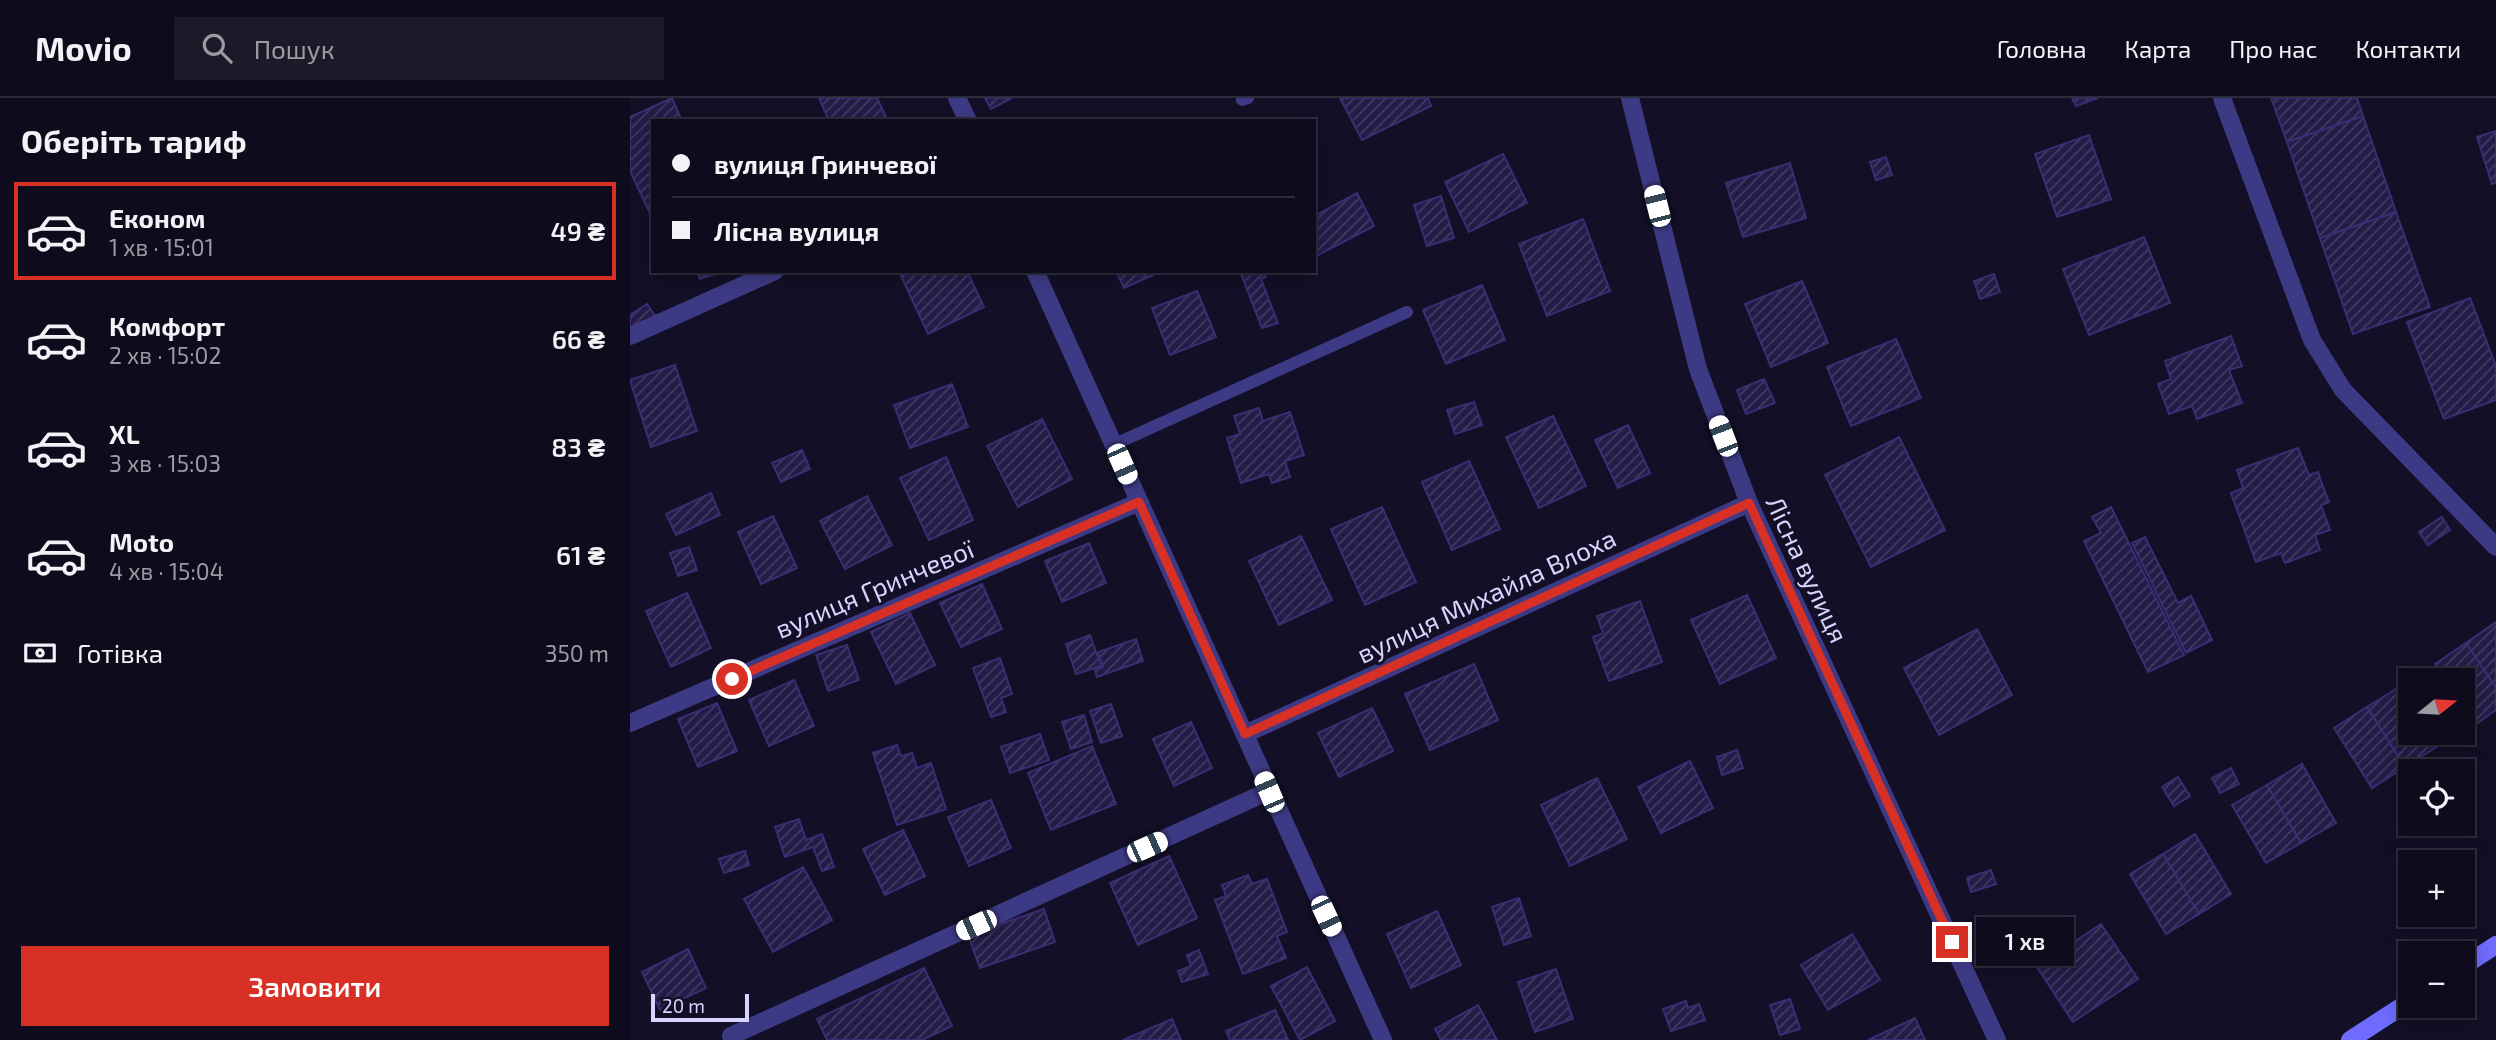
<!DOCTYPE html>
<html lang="uk">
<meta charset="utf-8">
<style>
:root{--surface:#0e0b1c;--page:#1c1929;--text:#f1f3f6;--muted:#9b9ba3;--line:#2e2b3b;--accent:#d93025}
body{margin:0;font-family:"Exo 2",sans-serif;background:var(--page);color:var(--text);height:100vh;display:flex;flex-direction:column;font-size:26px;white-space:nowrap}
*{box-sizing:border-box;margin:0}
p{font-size:23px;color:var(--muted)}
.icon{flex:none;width:38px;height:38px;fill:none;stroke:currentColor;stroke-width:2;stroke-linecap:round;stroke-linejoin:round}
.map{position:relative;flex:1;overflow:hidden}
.side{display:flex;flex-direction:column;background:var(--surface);width:630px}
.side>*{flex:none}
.guide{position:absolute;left:21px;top:21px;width:665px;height:154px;border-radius:0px;box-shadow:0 4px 18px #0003,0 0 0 2px var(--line);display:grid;align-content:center;height:154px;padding:0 21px;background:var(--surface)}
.needle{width:46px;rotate:72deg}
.fabs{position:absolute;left:1768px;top:570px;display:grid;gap:14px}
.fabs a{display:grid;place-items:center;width:77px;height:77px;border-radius:0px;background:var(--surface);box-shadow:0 4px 18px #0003,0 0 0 2px var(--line);font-size:35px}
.scale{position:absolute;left:21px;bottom:18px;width:98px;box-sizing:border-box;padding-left:7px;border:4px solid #d9d4ff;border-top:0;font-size:19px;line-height:24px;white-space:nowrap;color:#d9d4ff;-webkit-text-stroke:5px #130f26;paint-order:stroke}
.end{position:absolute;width:32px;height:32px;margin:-16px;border:9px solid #d93025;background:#fff;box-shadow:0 0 0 4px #fff}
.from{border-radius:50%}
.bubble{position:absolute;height:49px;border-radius:0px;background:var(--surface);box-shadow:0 4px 18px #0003,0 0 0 2px var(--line);font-size:23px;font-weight:600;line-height:49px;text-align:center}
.car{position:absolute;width:21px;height:42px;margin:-21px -10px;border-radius:9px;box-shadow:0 0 5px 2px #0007;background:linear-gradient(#fff 24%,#345 0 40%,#fff 0 76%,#345 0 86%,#fff 0)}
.guide b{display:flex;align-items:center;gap:24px;height:66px;font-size:26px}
.guide b+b{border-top:2px solid var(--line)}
.guide i{width:18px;height:18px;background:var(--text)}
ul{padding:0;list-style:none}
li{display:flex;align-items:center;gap:21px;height:98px;margin:0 14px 10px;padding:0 7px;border:4px solid transparent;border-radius:0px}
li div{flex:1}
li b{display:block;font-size:26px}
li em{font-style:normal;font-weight:600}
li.on{border-color:var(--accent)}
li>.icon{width:63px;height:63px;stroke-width:1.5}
h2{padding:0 21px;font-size:32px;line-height:84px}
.pay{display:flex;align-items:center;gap:18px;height:77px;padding:0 21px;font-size:26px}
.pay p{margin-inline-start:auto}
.action{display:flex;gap:14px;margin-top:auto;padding:14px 21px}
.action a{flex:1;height:80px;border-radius:0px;background:var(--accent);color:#fff;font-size:28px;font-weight:600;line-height:80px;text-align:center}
header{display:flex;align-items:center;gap:42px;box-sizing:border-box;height:98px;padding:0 35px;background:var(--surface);border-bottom:2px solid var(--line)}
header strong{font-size:33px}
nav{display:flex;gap:38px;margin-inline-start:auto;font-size:24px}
.search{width:490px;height:63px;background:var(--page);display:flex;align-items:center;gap:18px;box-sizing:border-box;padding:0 24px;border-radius:0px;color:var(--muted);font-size:26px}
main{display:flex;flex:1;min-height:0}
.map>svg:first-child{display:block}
.building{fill:url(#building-hatch);stroke:#3b2d73;stroke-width:2}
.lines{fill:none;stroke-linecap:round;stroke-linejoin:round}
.lane{stroke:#3d3a85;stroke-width:12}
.street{stroke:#3d3a85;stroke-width:18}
.secondary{stroke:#6f6bff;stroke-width:18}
.route{stroke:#d93025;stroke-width:9}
.labels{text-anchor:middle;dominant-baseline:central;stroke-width:6;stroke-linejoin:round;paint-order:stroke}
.street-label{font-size:26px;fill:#d9d4ff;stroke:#130f26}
</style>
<header>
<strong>Movio</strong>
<div class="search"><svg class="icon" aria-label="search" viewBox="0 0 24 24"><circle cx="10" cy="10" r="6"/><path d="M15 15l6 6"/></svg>Пошук</div>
<nav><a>Головна</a><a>Карта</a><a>Про нас</a><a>Контакти</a></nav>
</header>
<main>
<section class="side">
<h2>Оберіть тариф</h2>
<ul>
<li class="on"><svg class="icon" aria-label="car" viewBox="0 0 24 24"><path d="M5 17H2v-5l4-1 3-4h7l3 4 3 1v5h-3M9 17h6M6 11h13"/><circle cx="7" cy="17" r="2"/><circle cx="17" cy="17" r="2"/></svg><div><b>Економ</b><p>1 хв · 15:01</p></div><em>49 ₴</em></li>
<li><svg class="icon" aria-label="car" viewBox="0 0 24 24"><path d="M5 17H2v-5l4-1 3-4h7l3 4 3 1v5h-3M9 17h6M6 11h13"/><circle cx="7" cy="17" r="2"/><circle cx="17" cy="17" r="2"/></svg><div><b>Комфорт</b><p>2 хв · 15:02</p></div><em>66 ₴</em></li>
<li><svg class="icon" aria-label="car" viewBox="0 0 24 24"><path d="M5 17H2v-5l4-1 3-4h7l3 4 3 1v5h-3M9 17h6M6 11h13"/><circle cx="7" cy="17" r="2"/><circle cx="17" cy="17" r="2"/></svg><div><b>XL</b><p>3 хв · 15:03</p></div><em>83 ₴</em></li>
<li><svg class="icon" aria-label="car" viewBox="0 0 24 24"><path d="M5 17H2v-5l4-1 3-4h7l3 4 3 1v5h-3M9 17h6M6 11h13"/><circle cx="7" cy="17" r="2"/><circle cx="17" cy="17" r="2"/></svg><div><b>Moto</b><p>4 хв · 15:04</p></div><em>61 ₴</em></li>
</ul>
<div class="pay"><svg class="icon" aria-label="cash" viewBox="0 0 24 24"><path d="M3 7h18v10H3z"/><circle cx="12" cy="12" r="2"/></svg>Готівка<p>350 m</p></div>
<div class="action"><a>Замовити</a></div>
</section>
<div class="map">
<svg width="1866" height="942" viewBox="0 0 1866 942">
<defs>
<pattern id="building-hatch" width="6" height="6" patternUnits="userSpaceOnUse" patternTransform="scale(1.75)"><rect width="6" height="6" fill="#241b47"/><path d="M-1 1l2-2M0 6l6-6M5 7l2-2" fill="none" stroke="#433b63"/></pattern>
</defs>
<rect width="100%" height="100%" fill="#130f26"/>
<g class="building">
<polygon points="42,0 52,23 23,23 23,122 0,73 0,19"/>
<polygon points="189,0 247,0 257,21 199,23"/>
<polygon points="355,0 382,0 361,11"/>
<polygon points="710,0 798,0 801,8 732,42"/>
<polygon points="1442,0 1468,0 1446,8"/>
<polygon points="1641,0 1727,0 1733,18 1657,44"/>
<polygon points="1733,18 1766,114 1690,140 1657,44"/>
<polygon points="1866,33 1866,85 1862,86 1847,39"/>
<polygon points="1459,37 1481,101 1427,119 1405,56"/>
<polygon points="873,56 897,105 839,134 815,84"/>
<polygon points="1256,59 1262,77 1246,82 1240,64"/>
<polygon points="1160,65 1176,120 1113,139 1096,85"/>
<polygon points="727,95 744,128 684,159 684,118"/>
<polygon points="811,98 824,140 797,148 784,107"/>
<polygon points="1766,114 1800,209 1723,236 1690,140"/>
<polygon points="953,121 980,193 917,218 889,146"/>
<polygon points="1514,139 1540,205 1459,237 1433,171"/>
<polygon points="67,173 93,173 70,181"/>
<polygon points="281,173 337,173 354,209 298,236 271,178"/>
<polygon points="486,173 532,173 494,190"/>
<polygon points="610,173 633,173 636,179 631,181 648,225 632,230"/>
<polygon points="1364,176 1370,194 1350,201 1344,183"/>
<polygon points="1172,183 1198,245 1141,269 1115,206"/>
<polygon points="852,187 875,242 816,266 793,212"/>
<polygon points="567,193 586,239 540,257 522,210"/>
<polygon points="1840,200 1866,268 1866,302 1814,321 1777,224"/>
<polygon points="17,206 26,219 0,235 0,217"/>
<polygon points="1601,238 1612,268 1599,272 1612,305 1567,321 1562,308 1539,316 1528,286 1541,281 1535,263"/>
<polygon points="1266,241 1291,300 1221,328 1197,269"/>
<polygon points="45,267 67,333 21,349 0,282"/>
<polygon points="1134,281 1145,305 1116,316 1107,292"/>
<polygon points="322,286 338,329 280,350 264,307"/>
<polygon points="844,304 852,327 825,336 817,312"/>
<polygon points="629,310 633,323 660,314 674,357 655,363 660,379 642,385 639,376 611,385 597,340 610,336 604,318"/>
<polygon points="923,318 956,388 909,410 876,339"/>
<polygon points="412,321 442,381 388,409 357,348"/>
<polygon points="998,327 1020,375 988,390 965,342"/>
<polygon points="1269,339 1315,432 1241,469 1195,377"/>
<polygon points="1668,350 1679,377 1688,374 1695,394 1699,404 1691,407 1700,432 1685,437 1690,452 1655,465 1651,455 1626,464 1601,395 1613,390 1607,372"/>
<polygon points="172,352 180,371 151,384 142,365"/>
<polygon points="316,359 343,422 299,442 270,380"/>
<polygon points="839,363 870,431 822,452 792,384"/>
<polygon points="81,395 90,417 46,437 36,416"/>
<polygon points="237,398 262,447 215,471 190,423"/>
<polygon points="752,409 786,484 735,507 701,431"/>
<polygon points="1481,409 1554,557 1518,574 1454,443 1471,435 1462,419"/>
<polygon points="143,418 167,470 131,486 108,434"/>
<polygon points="1812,419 1820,432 1798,447 1789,434"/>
<polygon points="671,438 702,502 649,527 619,463"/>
<polygon points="1515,439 1548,505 1561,498 1582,542 1556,555 1502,445"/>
<polygon points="459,445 476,485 432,504 415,463"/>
<polygon points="59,449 67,472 48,478 40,455"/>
<polygon points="352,486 372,531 331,549 310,505"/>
<polygon points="57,495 81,550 41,569 16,513"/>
<polygon points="1117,497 1146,560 1090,586 1061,522"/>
<polygon points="1010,503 1032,564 979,583 963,539 973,535 967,518"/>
<polygon points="280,515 305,567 266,586 241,534"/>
<polygon points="1866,524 1866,590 1836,545"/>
<polygon points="1347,531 1382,597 1309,637 1274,570"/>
<polygon points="460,537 471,568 446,576 436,546"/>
<polygon points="506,541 513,563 467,579 465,572 473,569 468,554"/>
<polygon points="1836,545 1866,590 1866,612 1846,626 1832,607 1832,583 1816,583 1805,566"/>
<polygon points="217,547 229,582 198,593 186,557"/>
<polygon points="370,560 382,596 371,600 376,614 361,619 343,570"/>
<polygon points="844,566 868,622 800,652 775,596"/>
<polygon points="164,582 184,628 139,648 119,602"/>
<polygon points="1769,589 1780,605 1780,635 1799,635 1808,648 1775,669 1737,609"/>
<polygon points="87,605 107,653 68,669 48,621"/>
<polygon points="481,606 492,638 471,645 460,613"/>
<polygon points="1737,609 1775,669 1742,690 1704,630"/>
<polygon points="742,610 763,653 709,679 688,635"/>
<polygon points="454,617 462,644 441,651 432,624"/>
<polygon points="561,624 582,670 544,688 523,641"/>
<polygon points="410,636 419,662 380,675 371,649"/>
<polygon points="267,647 271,658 282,655 287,670 301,665 316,711 267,727 243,655"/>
<polygon points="462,648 486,706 421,732 398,675"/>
<polygon points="1107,652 1113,670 1092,677 1087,659"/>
<polygon points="1060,663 1083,710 1031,735 1008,689"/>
<polygon points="1672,666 1706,725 1671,745 1637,687"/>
<polygon points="1601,670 1609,686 1590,695 1582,680"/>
<polygon points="1548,679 1560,698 1544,708 1532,689"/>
<polygon points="967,680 997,741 940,768 911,707"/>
<polygon points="1637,687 1671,745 1636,765 1602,707"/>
<polygon points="361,702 381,750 339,768 318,719"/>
<polygon points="169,721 176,742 192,736 204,769 192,773 183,749 155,759 145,729"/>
<polygon points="273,732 295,778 255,797 233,751"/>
<polygon points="1565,736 1601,796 1569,816 1533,756"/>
<polygon points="115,753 119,767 94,775 89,761"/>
<polygon points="1533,756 1569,816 1536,836 1500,776"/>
<polygon points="539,758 567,820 508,847 480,785"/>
<polygon points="173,769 202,822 143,854 114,801"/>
<polygon points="1361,772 1366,786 1341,794 1337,780"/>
<polygon points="618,777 622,786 637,781 657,834 647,838 656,860 613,876 585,802 596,798 592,787"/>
<polygon points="889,800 901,838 874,847 862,809"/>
<polygon points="414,811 425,844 350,870 338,837"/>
<polygon points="807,813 831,867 781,890 757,836"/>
<polygon points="1471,826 1508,881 1443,924 1407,869"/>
<polygon points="1222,836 1250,882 1198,912 1171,867"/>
<polygon points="58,851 76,890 30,912 12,874"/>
<polygon points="569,852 578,876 552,884 548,873 561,868 557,857"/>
<polygon points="677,869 705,923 670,942 641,888"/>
<polygon points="294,870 322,928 292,942 197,942 187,921"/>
<polygon points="926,871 943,921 905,934 888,884"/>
<polygon points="1160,901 1170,931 1150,937 1140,907"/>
<polygon points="1056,903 1058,910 1069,906 1075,922 1041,933 1033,911"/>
<polygon points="848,907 867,942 811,942 805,931"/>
<polygon points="645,912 658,942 600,942 596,933"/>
<polygon points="1285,920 1295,942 1238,942"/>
<polygon points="542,921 551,942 493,942"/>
</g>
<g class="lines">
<g class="lane">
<polyline points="612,2 618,0"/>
<polyline points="483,347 777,214"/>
</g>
<g class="street">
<polyline points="327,0 338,23"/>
<polyline points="1000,0 1068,271 1119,405 1367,942"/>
<polyline points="1592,0 1682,242 1713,292 1866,449"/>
<polyline points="405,173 753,942"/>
<polyline points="0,238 145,173"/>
<polyline points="0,625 509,404"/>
<polyline points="615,636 1119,405"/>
<polyline points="101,938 639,693"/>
</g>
<g class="secondary">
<polyline points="1832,869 1866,847"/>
<polyline points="1720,942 1780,903"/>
</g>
</g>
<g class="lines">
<polyline class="route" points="102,581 509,404 615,636 1119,405 1322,844"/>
</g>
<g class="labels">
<g class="street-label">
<text transform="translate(1178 471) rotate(65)">Лісна вулиця</text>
<text transform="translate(244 490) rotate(-23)">вулиця Гринчевої</text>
<text transform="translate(856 497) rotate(-25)">вулиця Михайла Влоха</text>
</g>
</g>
</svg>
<div class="fabs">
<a><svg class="needle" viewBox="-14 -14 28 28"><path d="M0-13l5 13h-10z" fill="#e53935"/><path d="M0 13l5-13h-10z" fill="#9b9ba3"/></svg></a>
<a><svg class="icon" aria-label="locate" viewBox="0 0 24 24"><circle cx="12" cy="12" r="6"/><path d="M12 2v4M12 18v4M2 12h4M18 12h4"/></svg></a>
<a>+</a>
<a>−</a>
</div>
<div class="scale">20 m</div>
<i class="end from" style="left:102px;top:581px"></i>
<i class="end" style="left:1322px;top:844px"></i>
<div class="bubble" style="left:1346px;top:819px;width:98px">1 хв</div>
<i class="car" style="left:1027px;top:108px;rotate:346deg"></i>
<i class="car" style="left:1093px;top:338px;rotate:339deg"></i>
<i class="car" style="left:492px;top:366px;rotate:156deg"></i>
<i class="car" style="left:639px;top:694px;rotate:337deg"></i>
<i class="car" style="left:517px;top:749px;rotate:66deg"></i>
<i class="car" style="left:696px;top:818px;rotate:155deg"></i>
<i class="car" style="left:346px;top:827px;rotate:246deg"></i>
<div class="guide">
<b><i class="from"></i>вулиця Гринчевої</b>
<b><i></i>Лісна вулиця</b>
</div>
</div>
</main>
